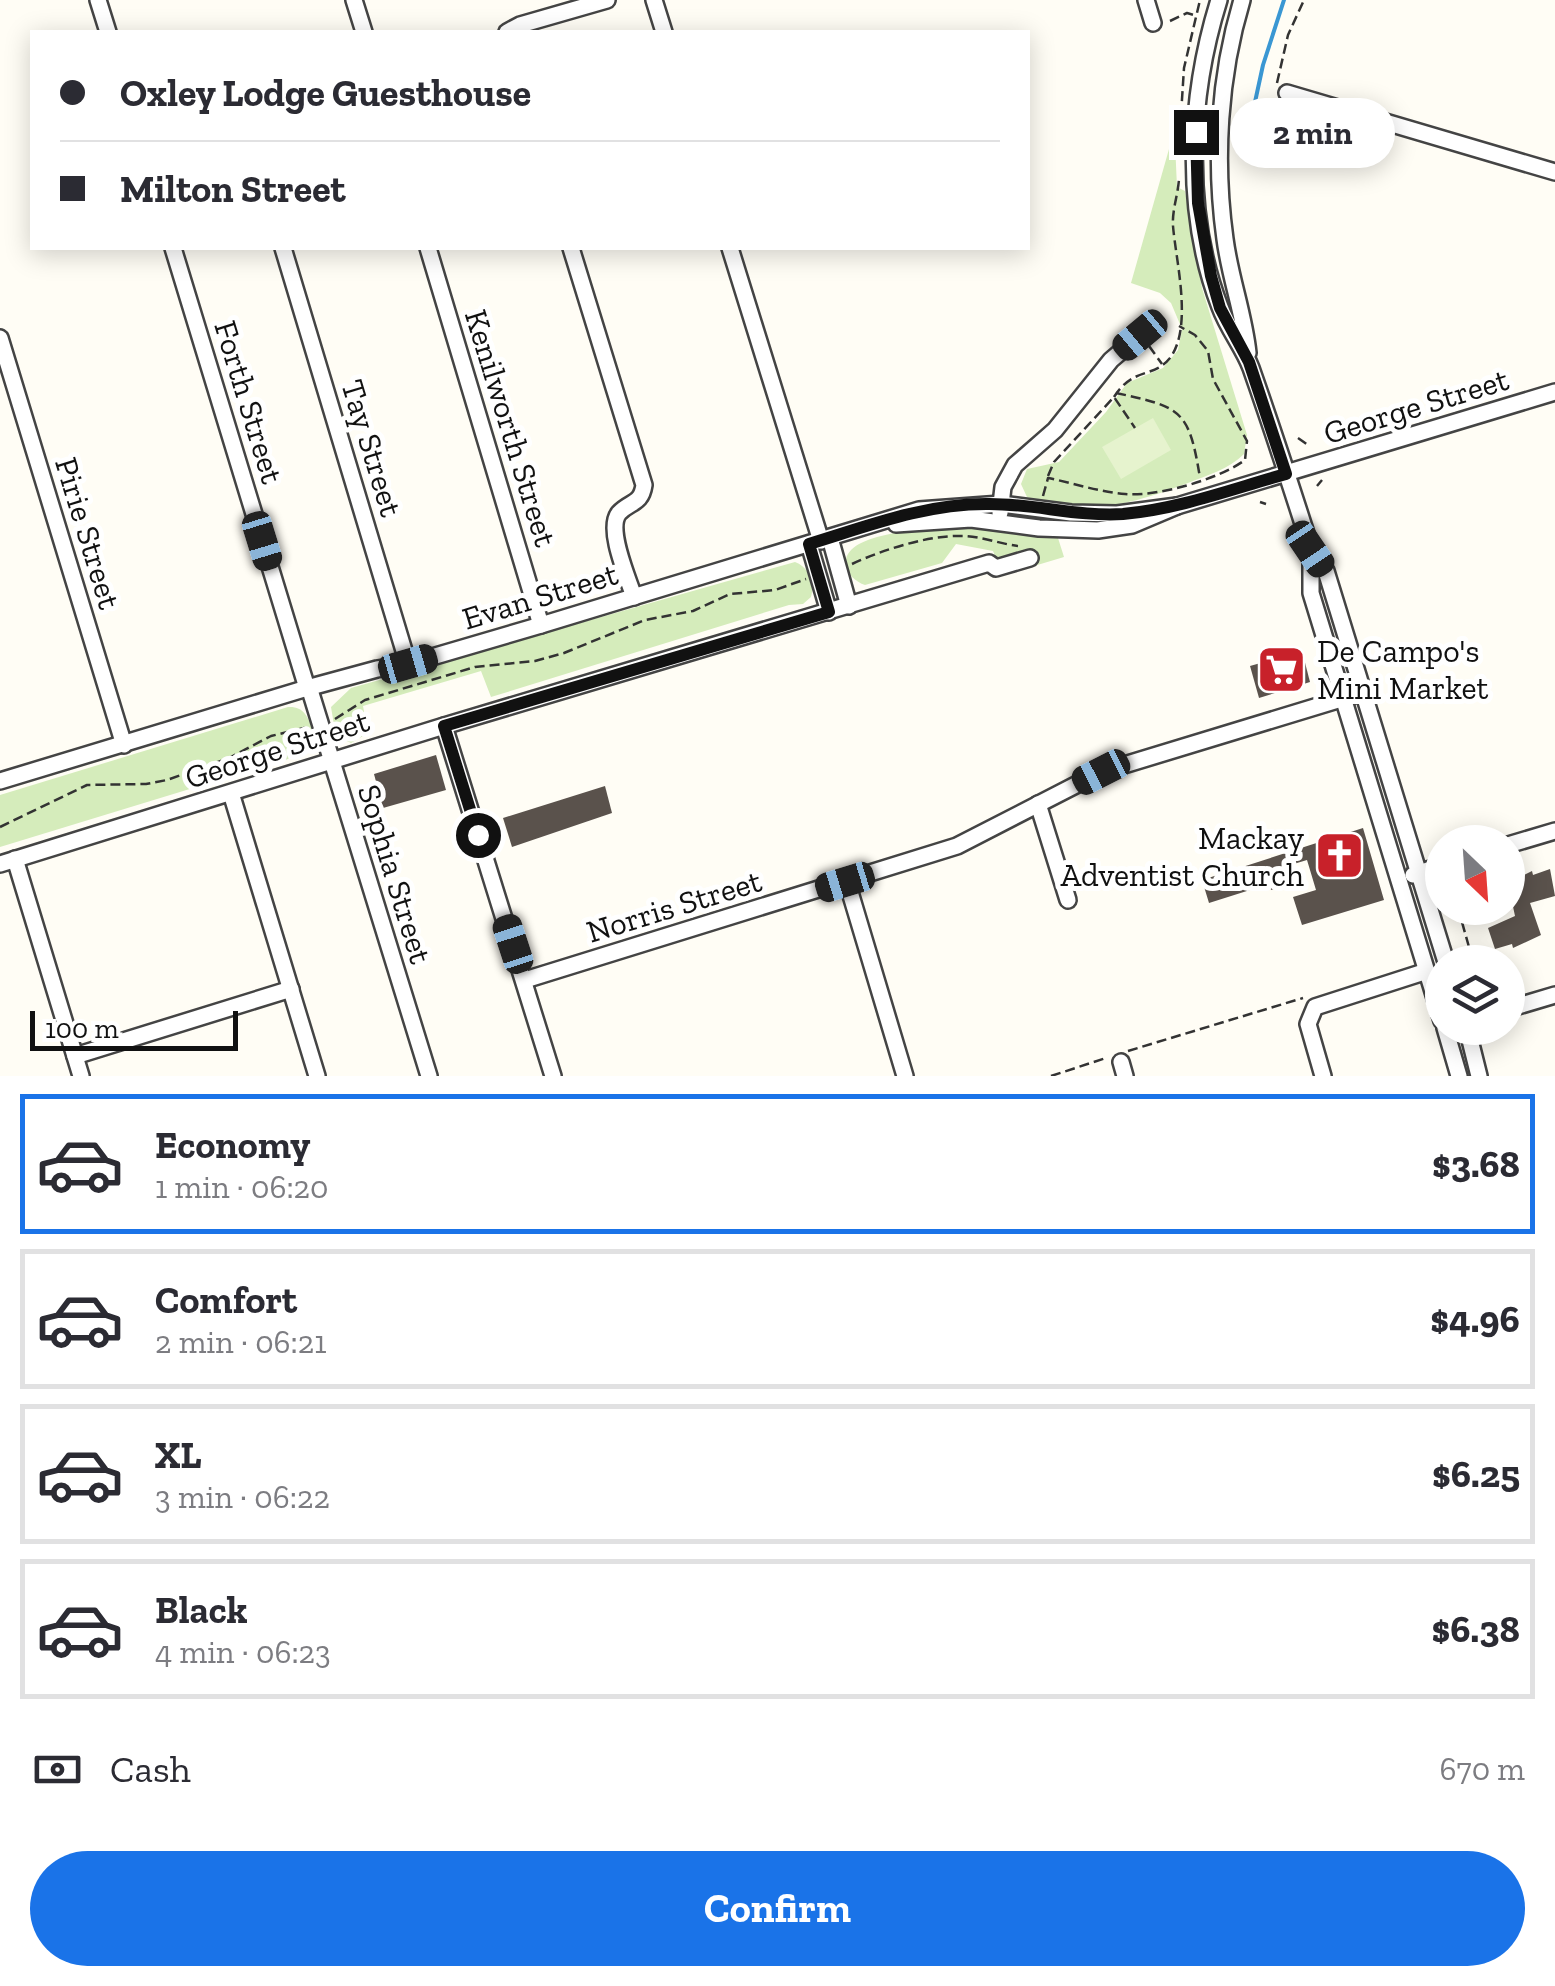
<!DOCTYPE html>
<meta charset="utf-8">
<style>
:root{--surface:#fff;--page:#f2f2f3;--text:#2b2b33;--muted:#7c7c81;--line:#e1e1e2;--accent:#1a73e8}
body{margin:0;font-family:"Zilla Slab",serif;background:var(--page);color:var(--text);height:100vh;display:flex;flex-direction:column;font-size:38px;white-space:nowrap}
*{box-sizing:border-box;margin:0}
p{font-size:32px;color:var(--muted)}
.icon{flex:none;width:55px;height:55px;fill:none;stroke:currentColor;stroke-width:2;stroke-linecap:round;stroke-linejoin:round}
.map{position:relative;height:1076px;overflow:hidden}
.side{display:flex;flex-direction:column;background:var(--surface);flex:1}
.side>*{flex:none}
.top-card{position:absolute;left:30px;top:30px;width:1000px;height:220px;border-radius:0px;box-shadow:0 5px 25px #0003;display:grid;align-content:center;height:220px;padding:0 30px;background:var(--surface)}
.needle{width:65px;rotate:155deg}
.controls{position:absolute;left:1425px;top:825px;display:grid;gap:20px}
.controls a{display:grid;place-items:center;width:100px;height:100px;border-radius:50%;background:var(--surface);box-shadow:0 5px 25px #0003;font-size:50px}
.scale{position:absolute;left:30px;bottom:25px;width:208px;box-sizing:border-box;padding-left:10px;border:5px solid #111;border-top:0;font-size:28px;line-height:35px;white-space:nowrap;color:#111;-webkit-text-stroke:8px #fff;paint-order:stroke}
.end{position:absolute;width:45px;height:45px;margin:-22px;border:12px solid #111;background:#fff;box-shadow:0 0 0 5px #fff}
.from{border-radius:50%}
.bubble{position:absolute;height:70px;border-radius:35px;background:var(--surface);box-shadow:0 5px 25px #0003;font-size:32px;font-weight:700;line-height:70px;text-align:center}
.car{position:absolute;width:30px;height:60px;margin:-30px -15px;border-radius:12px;box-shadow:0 0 8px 2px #0007;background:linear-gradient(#222 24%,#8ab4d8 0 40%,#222 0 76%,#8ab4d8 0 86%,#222 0)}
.top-card b{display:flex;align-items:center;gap:35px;height:95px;font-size:38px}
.top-card b+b{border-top:2px solid var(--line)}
.top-card i{width:25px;height:25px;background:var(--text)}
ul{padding:18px 0 0;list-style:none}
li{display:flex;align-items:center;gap:30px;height:140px;margin:0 20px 15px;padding:0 10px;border:5px solid var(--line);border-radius:0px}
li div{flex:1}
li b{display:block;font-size:38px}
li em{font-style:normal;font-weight:700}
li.active{border-color:var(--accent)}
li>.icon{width:90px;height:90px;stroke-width:1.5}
.pay{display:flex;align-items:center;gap:25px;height:110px;padding:0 30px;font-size:38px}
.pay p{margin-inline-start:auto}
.action{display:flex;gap:20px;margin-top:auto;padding:20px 30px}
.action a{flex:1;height:115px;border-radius:60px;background:var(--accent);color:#fff;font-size:40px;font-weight:700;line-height:115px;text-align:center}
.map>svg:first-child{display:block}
.green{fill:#d5ecbb}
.pitch{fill:#e6f3ce}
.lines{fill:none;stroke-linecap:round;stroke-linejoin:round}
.stream{stroke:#3a97d3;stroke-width:4}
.building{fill:#5a524c}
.minor-casing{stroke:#444;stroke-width:20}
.path{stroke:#333;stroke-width:2.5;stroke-dasharray:10 5;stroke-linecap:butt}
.minor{stroke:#fff;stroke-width:15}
.route{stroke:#111;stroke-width:12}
.labels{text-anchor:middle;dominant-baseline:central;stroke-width:10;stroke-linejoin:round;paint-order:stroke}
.street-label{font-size:32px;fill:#111;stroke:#fff}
.poi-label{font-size:32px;fill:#111;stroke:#fff;text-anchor:start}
</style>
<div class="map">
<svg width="1555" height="1076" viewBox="0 0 1555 1076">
<rect width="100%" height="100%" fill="#fffdf5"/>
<g class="green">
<path d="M1171,142L1175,143L1177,187L1185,191L1202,288L1247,435L1244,454C1229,469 1208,475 1188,483C1135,503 1084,519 1027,497L1021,484L1027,469L1059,462L1106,412L1127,383L1163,368L1178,350L1182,329L1171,303L1160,293L1131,283Z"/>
<path d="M950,527H985L1058,538L1064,557L1034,566L1028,552L997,561L993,551L956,544L942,563L865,585C856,582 846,574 846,563C844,532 928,529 950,527Z"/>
<path d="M795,562C809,567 815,583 811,597L803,604L789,605L491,697L481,671L363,706L368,733L351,743L345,740L335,731L331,707L351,688Z"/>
<path d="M288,707C303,706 308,716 312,729L288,759L0,847V795Z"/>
</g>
<polygon class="pitch" points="1153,418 1171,450 1121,479 1102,447"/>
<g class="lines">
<polyline class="stream" points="1255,102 1263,65 1284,0"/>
</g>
<g class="building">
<polygon points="1290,126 1311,133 1302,160 1281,154"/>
<polygon points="1302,651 1310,682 1259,698 1250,666"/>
<polygon points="436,755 446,790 383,808 374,774"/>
<polygon points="605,786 612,813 512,847 503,818"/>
<polygon points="1363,828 1384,900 1302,925 1293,897 1316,890 1307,860 1287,866 1292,883 1271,890 1269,884 1209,903 1202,880"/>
<polygon points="1550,869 1555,896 1530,903 1541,935 1513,948 1512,944 1495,949 1488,928 1515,916 1508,883 1532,871 1533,875"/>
</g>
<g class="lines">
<defs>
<g id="minor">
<polyline points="98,0 108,32"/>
<polyline points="354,0 364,32"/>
<polyline points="654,0 664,32"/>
<polyline points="1146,0 1153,23"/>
<path d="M1219,0C1189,96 1183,211 1220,307C1228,329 1243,347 1251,368C1272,428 1292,489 1311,549L1326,571L1446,962"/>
<path d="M1242,0C1219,76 1214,160 1225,239C1230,278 1244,314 1248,353"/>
<polyline points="507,32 520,25 607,0"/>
<polyline points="1287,93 1555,172"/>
<polyline points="173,248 307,688"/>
<polyline points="283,248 408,664"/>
<polyline points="428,248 541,625"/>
<path d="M571,248L644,485C641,505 630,501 619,513C606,529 628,578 634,597"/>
<polyline points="730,248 821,541"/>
<polyline points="0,338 124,745"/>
<polyline points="1000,513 1003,487 1015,465 1055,430 1111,360 1145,331"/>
<polyline points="896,524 971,519 1039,528 1098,530 1132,525 1177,506 1555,392"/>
<polyline points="830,538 849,606"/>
<polyline points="809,544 829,612"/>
<polyline points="1311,549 1311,593 1442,1021"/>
<polyline points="309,687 429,1076"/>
<polyline points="444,726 553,1076"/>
<polyline points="0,781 307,688 377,669 408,664 541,625 919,510 1001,504 1071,513 1117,514 1177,506"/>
<polyline points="231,793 317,1076"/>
<polyline points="1038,804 1068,900"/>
<polyline points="1508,845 1555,831"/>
<polyline points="15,859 81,1076"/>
<polyline points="0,864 444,726 989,563 996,568 1030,558"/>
<polyline points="1413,875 1442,865"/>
<polyline points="847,882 905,1076"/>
<polyline points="525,980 957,846 1101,772 1364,692"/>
<polyline points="1508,1009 1555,995"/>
<polyline points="1445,1028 1459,1076"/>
<polyline points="1467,1028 1479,1076"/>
<polyline points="75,1056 291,989"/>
<polyline points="1121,1062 1125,1076"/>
<polyline points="1323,1076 1308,1024 1315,1007 1427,971"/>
</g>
</defs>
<use href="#minor" class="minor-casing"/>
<g class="path">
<polyline points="1170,21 1187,13 1194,15"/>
<polyline points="1277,83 1288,35 1304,0"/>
<polyline points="1268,108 1273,96"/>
<polyline points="1179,146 1184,68 1200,0"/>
<polyline points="1149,346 1162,364"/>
<path d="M1116,393C1182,407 1189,410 1200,478"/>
<path d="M1114,397C1134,366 1153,379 1170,358C1193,327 1176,262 1173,226C1172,210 1178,195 1179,179"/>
<polyline points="1298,438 1308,445"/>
<polyline points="1048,476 1054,462 1114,397 1135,428"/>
<polyline points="1317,486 1322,480"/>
<path d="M1043,496L1048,478C1073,483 1099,492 1125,494C1158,497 1219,479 1245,460L1247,441L1213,379L1208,351L1195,335L1179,326"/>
<polyline points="1260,502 1266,504"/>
<path d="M852,564C882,550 928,535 962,536C981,536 1000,544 1018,546"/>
<polyline points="335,719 365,700 475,667 535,661 564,653 645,620 693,611 730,594 775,590 806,579"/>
<polyline points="0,827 87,785 146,784 167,780 229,758 271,736 308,727"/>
<polyline points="1458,908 1469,947 1466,962"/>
<polyline points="1128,1051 1303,998"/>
<polyline points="1051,1076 1106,1058"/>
</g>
<use href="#minor" class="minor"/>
</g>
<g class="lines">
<path class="route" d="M478,835L444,726L829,612L809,544C868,526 924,504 986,504C1032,503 1077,517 1123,514C1179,509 1232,489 1286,474L1249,362L1220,308L1211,276L1198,203L1196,132"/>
</g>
<defs>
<symbol id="supermarket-square" viewBox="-11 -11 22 22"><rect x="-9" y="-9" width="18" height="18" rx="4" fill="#c8212a" stroke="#fff"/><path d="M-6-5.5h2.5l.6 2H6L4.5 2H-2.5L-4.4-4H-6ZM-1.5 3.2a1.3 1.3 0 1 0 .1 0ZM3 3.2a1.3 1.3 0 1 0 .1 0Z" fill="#fff"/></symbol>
<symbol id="church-square" viewBox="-11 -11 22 22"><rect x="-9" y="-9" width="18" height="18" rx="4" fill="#c8212a" stroke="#fff"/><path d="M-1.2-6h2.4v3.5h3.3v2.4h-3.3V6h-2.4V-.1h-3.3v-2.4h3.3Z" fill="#fff"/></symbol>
</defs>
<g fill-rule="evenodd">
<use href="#supermarket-square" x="1254" y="642" width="55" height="55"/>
<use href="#church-square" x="1312" y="828" width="55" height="55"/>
</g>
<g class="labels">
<g class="street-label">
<text transform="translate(249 402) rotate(73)">Forth Street</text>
<text transform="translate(1416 406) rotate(-17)">George Street</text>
<text transform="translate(511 428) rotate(73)">Kenilworth Street</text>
<text transform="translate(372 448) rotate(73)">Tay Street</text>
<text transform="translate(88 533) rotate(73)">Pirie Street</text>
<text transform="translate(540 596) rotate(-17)">Evan Street</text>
<text transform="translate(277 749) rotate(-18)">George Street</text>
<text transform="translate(395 874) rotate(73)">Sophia Street</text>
<text transform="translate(674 906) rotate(-17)">Norris Street</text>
</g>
<g class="poi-label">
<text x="1317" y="651">De Campo's<tspan x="1317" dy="37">Mini Market</tspan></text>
<text x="1304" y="838" text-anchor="end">Mackay<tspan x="1304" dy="37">Adventist Church</tspan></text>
</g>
</g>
</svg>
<div class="controls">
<a><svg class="needle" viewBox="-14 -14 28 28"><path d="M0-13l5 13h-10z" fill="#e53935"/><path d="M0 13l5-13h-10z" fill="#7c7c81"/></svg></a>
<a><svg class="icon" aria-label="layers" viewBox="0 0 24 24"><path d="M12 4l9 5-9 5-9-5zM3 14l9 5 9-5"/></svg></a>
</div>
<div class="scale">100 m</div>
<i class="end from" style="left:478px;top:835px"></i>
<i class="end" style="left:1196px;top:132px"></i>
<div class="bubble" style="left:1230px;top:98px;width:165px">2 min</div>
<i class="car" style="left:1140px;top:335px;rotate:230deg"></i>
<i class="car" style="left:262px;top:541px;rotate:163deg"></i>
<i class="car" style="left:1310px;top:549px;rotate:146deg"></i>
<i class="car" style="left:408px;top:664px;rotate:74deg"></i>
<i class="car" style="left:1101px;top:772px;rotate:243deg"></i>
<i class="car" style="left:845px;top:882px;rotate:253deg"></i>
<i class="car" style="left:513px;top:944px;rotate:342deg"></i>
<div class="top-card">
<b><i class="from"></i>Oxley Lodge Guesthouse</b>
<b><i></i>Milton Street</b>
</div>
</div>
<section class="side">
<ul>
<li class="active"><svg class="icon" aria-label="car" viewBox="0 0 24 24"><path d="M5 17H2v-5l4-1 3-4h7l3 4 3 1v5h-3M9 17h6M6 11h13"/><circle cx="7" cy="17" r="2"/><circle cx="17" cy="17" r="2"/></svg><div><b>Economy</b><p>1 min · 06:20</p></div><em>$3.68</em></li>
<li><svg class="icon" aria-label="car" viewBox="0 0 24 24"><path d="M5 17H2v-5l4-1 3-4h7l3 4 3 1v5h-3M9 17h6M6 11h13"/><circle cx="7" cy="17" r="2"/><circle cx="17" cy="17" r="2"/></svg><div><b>Comfort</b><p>2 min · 06:21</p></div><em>$4.96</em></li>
<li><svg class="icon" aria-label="car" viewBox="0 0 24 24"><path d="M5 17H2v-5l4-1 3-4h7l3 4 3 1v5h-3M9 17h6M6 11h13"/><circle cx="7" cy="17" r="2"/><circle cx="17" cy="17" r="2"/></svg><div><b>XL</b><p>3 min · 06:22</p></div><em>$6.25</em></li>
<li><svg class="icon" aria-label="car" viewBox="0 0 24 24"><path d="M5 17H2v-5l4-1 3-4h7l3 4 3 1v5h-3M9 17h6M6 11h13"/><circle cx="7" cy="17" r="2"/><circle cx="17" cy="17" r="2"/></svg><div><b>Black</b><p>4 min · 06:23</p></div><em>$6.38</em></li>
</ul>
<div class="pay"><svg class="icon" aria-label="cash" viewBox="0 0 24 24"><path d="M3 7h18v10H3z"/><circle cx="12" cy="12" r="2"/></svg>Cash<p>670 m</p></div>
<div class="action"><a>Confirm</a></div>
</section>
